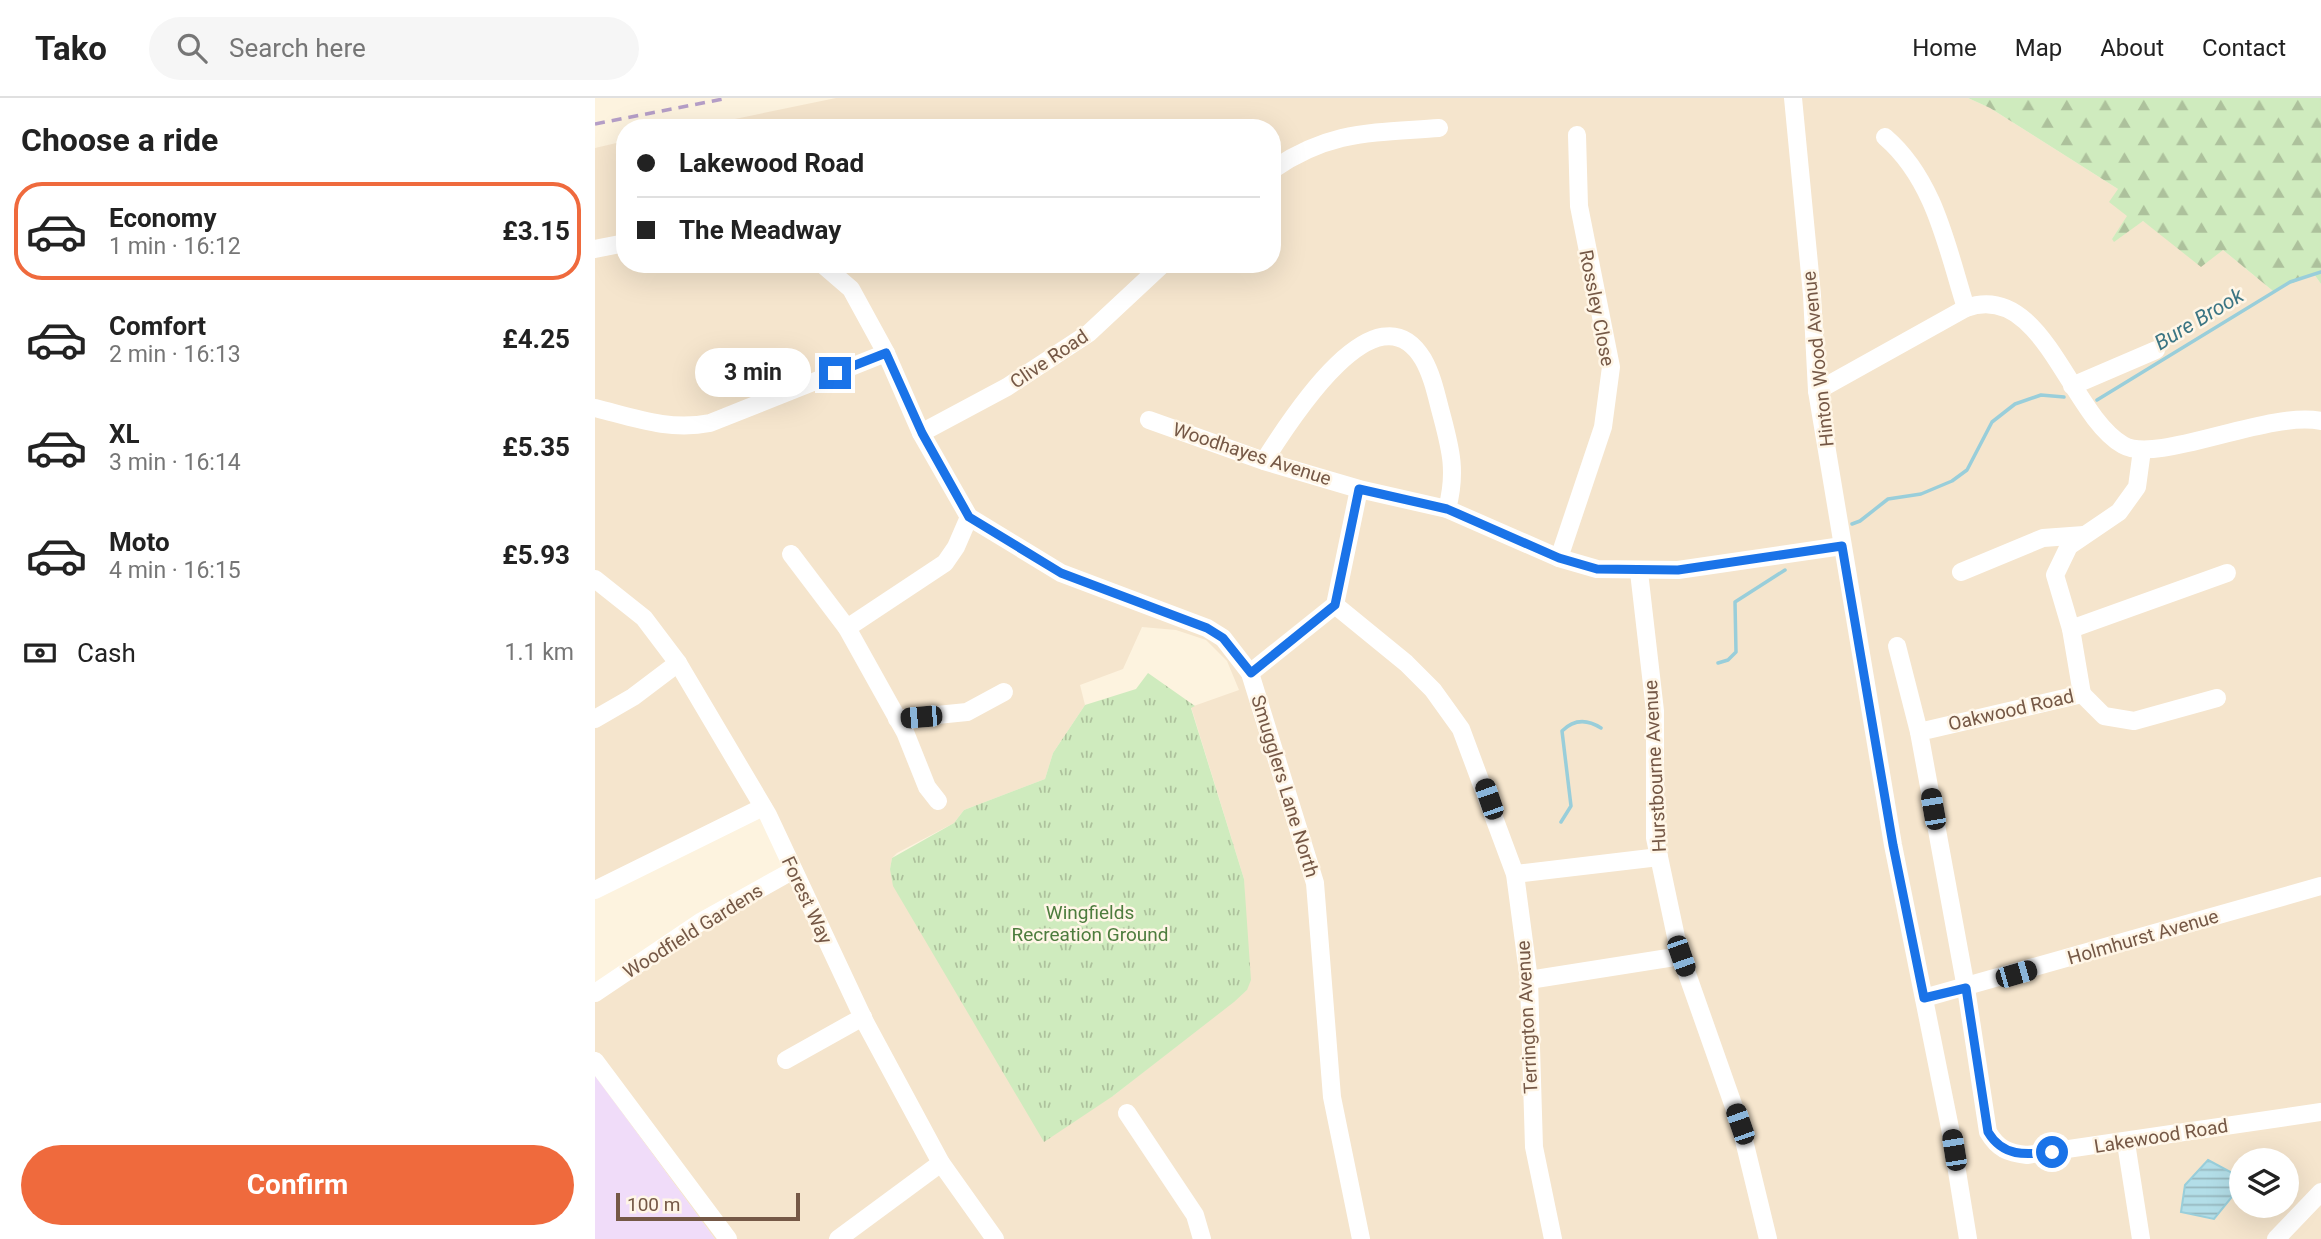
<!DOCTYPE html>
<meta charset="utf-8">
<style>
:root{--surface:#fff;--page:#f6f6f6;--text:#222;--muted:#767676;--line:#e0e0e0;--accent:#ef6a3d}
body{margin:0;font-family:Roboto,sans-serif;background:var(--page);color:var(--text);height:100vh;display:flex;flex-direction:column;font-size:26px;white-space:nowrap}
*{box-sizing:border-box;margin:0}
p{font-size:23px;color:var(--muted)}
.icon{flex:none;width:38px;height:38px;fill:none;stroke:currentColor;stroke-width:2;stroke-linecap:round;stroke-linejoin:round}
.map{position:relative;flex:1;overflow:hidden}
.side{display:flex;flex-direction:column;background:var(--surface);width:595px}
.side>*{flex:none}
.hud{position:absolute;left:21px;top:21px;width:665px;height:154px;border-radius:28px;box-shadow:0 7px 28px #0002;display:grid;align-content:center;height:154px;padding:0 21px;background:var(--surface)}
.tools{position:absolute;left:1634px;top:1050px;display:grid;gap:14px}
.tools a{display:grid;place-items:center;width:70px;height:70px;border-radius:50%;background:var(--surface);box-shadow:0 7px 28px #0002;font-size:35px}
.scale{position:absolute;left:21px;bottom:18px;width:184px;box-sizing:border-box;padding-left:7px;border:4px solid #755846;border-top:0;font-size:19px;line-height:24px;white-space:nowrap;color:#755846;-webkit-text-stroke:5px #fff6e7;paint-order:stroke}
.end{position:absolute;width:32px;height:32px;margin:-16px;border:9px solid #1a73e8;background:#fff;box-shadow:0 0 0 4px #fff}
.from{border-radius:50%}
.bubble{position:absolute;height:49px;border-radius:24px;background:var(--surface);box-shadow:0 7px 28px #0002;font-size:23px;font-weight:700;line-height:49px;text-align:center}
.car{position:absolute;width:21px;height:42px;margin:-21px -10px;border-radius:9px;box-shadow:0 0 5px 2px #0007;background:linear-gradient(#222 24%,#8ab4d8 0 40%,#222 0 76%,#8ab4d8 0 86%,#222 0)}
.hud b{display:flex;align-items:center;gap:24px;height:66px;font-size:26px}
.hud b+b{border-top:2px solid var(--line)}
.hud i{width:18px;height:18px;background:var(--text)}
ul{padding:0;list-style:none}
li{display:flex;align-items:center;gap:21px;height:98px;margin:0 14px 10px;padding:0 7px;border:4px solid transparent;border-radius:28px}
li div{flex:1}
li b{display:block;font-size:26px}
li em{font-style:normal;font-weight:700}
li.selected{border-color:var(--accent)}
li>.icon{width:63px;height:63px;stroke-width:1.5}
h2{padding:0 21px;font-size:32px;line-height:84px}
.pay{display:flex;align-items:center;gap:18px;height:77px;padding:0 21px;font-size:26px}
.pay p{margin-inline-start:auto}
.cta{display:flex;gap:14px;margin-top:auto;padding:14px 21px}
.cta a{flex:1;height:80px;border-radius:42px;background:var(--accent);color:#fff;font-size:28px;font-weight:700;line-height:80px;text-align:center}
header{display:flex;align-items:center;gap:42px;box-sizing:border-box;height:98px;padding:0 35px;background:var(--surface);border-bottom:2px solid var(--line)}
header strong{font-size:33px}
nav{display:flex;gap:38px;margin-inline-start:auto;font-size:24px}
.search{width:490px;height:63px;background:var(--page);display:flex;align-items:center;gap:18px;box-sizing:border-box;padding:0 24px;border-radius:38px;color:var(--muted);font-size:26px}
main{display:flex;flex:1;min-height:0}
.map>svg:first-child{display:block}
.residential{fill:#f5e5cd;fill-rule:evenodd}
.education{fill:#f0dcf9}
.forest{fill:url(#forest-firs)}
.park{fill:url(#park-tufts)}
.water{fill:url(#water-rules);stroke:#99ceda;stroke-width:2}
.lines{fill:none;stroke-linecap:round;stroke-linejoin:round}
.stream{stroke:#99ceda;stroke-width:3.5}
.minor{stroke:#fff;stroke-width:18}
.rail{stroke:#b59ec7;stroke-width:3.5;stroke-dasharray:10 7;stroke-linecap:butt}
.route{stroke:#1a73e8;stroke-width:9}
.labels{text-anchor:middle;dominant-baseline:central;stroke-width:5;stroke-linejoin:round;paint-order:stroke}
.street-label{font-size:19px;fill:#755846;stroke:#fff6e7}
.park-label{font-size:19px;fill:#4d7c3d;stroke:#fff6e7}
.water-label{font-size:21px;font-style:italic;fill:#3b7583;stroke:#fff6e7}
</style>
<header>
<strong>Tako</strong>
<div class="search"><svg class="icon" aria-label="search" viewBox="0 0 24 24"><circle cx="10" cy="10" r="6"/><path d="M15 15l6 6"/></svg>Search here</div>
<nav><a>Home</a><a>Map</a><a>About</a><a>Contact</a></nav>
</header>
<main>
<section class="side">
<h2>Choose a ride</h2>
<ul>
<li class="selected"><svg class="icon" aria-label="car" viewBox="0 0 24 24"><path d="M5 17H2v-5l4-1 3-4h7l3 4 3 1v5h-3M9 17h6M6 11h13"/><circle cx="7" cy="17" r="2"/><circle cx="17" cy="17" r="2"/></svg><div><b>Economy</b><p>1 min · 16:12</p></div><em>£3.15</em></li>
<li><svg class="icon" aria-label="car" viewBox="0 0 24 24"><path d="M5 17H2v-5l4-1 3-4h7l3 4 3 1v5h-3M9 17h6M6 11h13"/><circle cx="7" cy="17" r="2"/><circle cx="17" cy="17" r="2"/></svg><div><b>Comfort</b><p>2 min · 16:13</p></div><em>£4.25</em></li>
<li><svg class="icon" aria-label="car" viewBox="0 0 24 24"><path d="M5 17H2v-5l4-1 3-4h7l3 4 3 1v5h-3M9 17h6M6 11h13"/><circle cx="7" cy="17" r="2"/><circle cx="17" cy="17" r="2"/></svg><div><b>XL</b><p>3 min · 16:14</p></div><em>£5.35</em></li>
<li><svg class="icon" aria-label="car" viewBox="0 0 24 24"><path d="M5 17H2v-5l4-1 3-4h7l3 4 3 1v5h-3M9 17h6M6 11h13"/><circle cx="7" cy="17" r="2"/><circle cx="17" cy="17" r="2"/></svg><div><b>Moto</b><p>4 min · 16:15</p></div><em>£5.93</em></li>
</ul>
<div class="pay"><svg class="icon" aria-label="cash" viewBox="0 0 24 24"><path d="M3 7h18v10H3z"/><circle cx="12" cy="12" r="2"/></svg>Cash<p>1.1 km</p></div>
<div class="cta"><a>Confirm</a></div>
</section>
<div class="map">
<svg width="1726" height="1141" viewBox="0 0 1726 1141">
<defs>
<pattern id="forest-firs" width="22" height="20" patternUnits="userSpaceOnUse" patternTransform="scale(1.75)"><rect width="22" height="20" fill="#cfebbe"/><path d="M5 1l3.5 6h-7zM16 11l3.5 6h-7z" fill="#adc19c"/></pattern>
<pattern id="park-tufts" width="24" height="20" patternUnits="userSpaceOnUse" patternTransform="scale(1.75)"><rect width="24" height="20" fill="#cfebbe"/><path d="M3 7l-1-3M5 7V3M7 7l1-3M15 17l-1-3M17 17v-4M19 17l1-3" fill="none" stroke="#adc19c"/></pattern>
<pattern id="water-rules" width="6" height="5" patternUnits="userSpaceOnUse" patternTransform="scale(1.75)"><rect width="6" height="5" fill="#b3dee8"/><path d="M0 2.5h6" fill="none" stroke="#96b7be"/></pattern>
</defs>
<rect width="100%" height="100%" fill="#fdf3df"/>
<path class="residential" d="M241,0H1373L1395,10L1523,91L1533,118L1517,141L1548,123L1570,138L1628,152L1678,193L1719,176L1726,186V1141H120L0,978V895L196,773L167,709L0,792V50L30,43V166H677V30H96ZM547,529L581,532L611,542L632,563L644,592L596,609L649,781L652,892L518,998L295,771L297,760L302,755L359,725L369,712L450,681L458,655L490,607L485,587L528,571ZM1647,1062H1692V1108H1647Z"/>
<polygon class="education" points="0,978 59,1058 120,1141 0,1141"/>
<polygon class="forest" points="1373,0 1726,0 1726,186 1719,176 1678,193 1628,152 1606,169 1548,123 1519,144 1517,141 1532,118 1514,104 1523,91 1395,10"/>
<polygon class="park" points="553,575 600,608 596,610 649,781 656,882 652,892 639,904 518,998 449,1044 298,788 295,771 297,760 359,725 369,712 450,681 458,655 490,607 541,591"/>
<polygon class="water" points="1613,1062 1643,1078 1640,1095 1619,1121 1586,1114 1590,1087"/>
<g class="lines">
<g class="stream">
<polyline points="1502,302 1695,184 1726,174"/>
<polyline points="1257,426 1265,423 1293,401 1326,396 1357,383 1372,372 1397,324 1420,306 1446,297 1469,299"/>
<polyline points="1123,565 1133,562 1141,554 1140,504 1190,472"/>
<path d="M966,724L976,708L967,633C979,621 992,621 1006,630"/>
</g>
<g class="minor">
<polyline points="1198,0 1217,197 1222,293 1298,747 1355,1030 1373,1141"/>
<path d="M1290,39C1340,82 1352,150 1371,210"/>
<path d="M677,72C735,32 777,35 844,30"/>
<polyline points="0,151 30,145"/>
<polyline points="227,166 256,191 291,255 326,335 374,419 466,475 612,530 628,540 655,575 720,785 737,999 766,1141"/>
<polyline points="1477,288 1561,252"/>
<path d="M1222,293L1371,210C1448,182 1474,316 1528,347C1562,367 1673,312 1726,323"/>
<path d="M0,310C40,320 74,333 115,325L291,255"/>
<polyline points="554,322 669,363 764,391 852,411 964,460 1002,471 1083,472 1247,448"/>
<polyline points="326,335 412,289 494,235 568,166"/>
<path d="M1547,352L1542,389L1524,414L1474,448L1460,477L1476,531L1487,596L1324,634L1371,890L1393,1034C1403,1051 1413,1055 1432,1057L1726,1014"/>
<path d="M669,363C692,327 781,183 828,261C836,275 840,291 844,307C854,346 863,370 852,411"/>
<polyline points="196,456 252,530 310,634 332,689 343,703"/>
<polyline points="964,460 1008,329 1016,269 984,108 982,37"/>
<polyline points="1044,474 1060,613 1060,740 1084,853 1145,1026 1173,1141"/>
<polyline points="1366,474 1448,440 1489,437"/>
<polyline points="0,481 49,520 83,565 173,717 270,924 346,1065 400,1141"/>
<polyline points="740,507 811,565 838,592 866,631 920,776 934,882 939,1049 958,1141"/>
<polyline points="252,530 350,465 361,449 374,419"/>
<polyline points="1476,531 1632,475"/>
<polyline points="1302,548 1324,634"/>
<polyline points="655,575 740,507 764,391"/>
<polyline points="1487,596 1509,618 1539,623 1622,600"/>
<polyline points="0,621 38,599 83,565"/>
<polyline points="302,621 372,614 409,594"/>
<polyline points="920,776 1064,759"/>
<polyline points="0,792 168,709"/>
<polyline points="934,882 1086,858"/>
<polyline points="0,895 107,823 197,773"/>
<polyline points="1329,900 1726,788"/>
<polyline points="191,962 268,919"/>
<polyline points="0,963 133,1141"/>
<polyline points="532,1015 600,1117 607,1141"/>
<polyline points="1531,1045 1546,1141"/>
<polyline points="243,1141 346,1065"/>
<polyline points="1681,1141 1726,1094"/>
</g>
<polyline class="rail" points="0,26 133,0"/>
</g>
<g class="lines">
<path class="route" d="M240,275L291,255L327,335L374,419L466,475L612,530L628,540L656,575L740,507L764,391L852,411L964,460L1002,471L1083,472L1247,448L1298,747L1329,900L1371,890L1393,1034C1408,1059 1430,1057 1457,1054"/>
</g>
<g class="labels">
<g class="street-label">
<text transform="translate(1002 210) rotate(79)">Rossley Close</text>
<text transform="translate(454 261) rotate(-34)">Clive Road</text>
<text transform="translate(1223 261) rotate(-96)">Hinton Wood Avenue</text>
<text transform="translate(657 356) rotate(18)">Woodhayes Avenue</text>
<text transform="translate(1416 612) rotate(-13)">Oakwood Road</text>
<text transform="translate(1060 668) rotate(-93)">Hurstbourne Avenue</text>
<text transform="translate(690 688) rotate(73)">Smugglers Lane North</text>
<text transform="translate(212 802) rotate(65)">Forest Way</text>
<text transform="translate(98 833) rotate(-32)">Woodfield Gardens</text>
<text transform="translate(1548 839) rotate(-16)">Holmhurst Avenue</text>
<text transform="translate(932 919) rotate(-93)">Terrington Avenue</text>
<text transform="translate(1566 1038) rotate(-9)">Lakewood Road</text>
</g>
<g class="park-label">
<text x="495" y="814">Wingfields<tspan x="495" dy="22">Recreation Ground</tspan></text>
</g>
<g class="water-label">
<text transform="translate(1604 221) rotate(-31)">Bure Brook</text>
</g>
</g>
</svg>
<div class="tools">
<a><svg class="icon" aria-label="layers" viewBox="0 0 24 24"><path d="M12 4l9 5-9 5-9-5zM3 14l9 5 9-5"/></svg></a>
</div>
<div class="scale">100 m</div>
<i class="end from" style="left:1457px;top:1054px"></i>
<i class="end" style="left:240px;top:275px"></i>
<div class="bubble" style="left:100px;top:250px;width:116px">3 min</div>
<i class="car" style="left:326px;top:619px;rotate:265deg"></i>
<i class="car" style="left:894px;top:701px;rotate:341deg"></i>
<i class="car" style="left:1338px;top:711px;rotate:350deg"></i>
<i class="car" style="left:1086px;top:858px;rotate:161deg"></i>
<i class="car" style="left:1421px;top:876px;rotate:74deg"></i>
<i class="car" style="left:1145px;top:1026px;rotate:341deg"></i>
<i class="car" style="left:1359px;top:1052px;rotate:351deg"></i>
<div class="hud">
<b><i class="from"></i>Lakewood Road</b>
<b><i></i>The Meadway</b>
</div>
</div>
</main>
